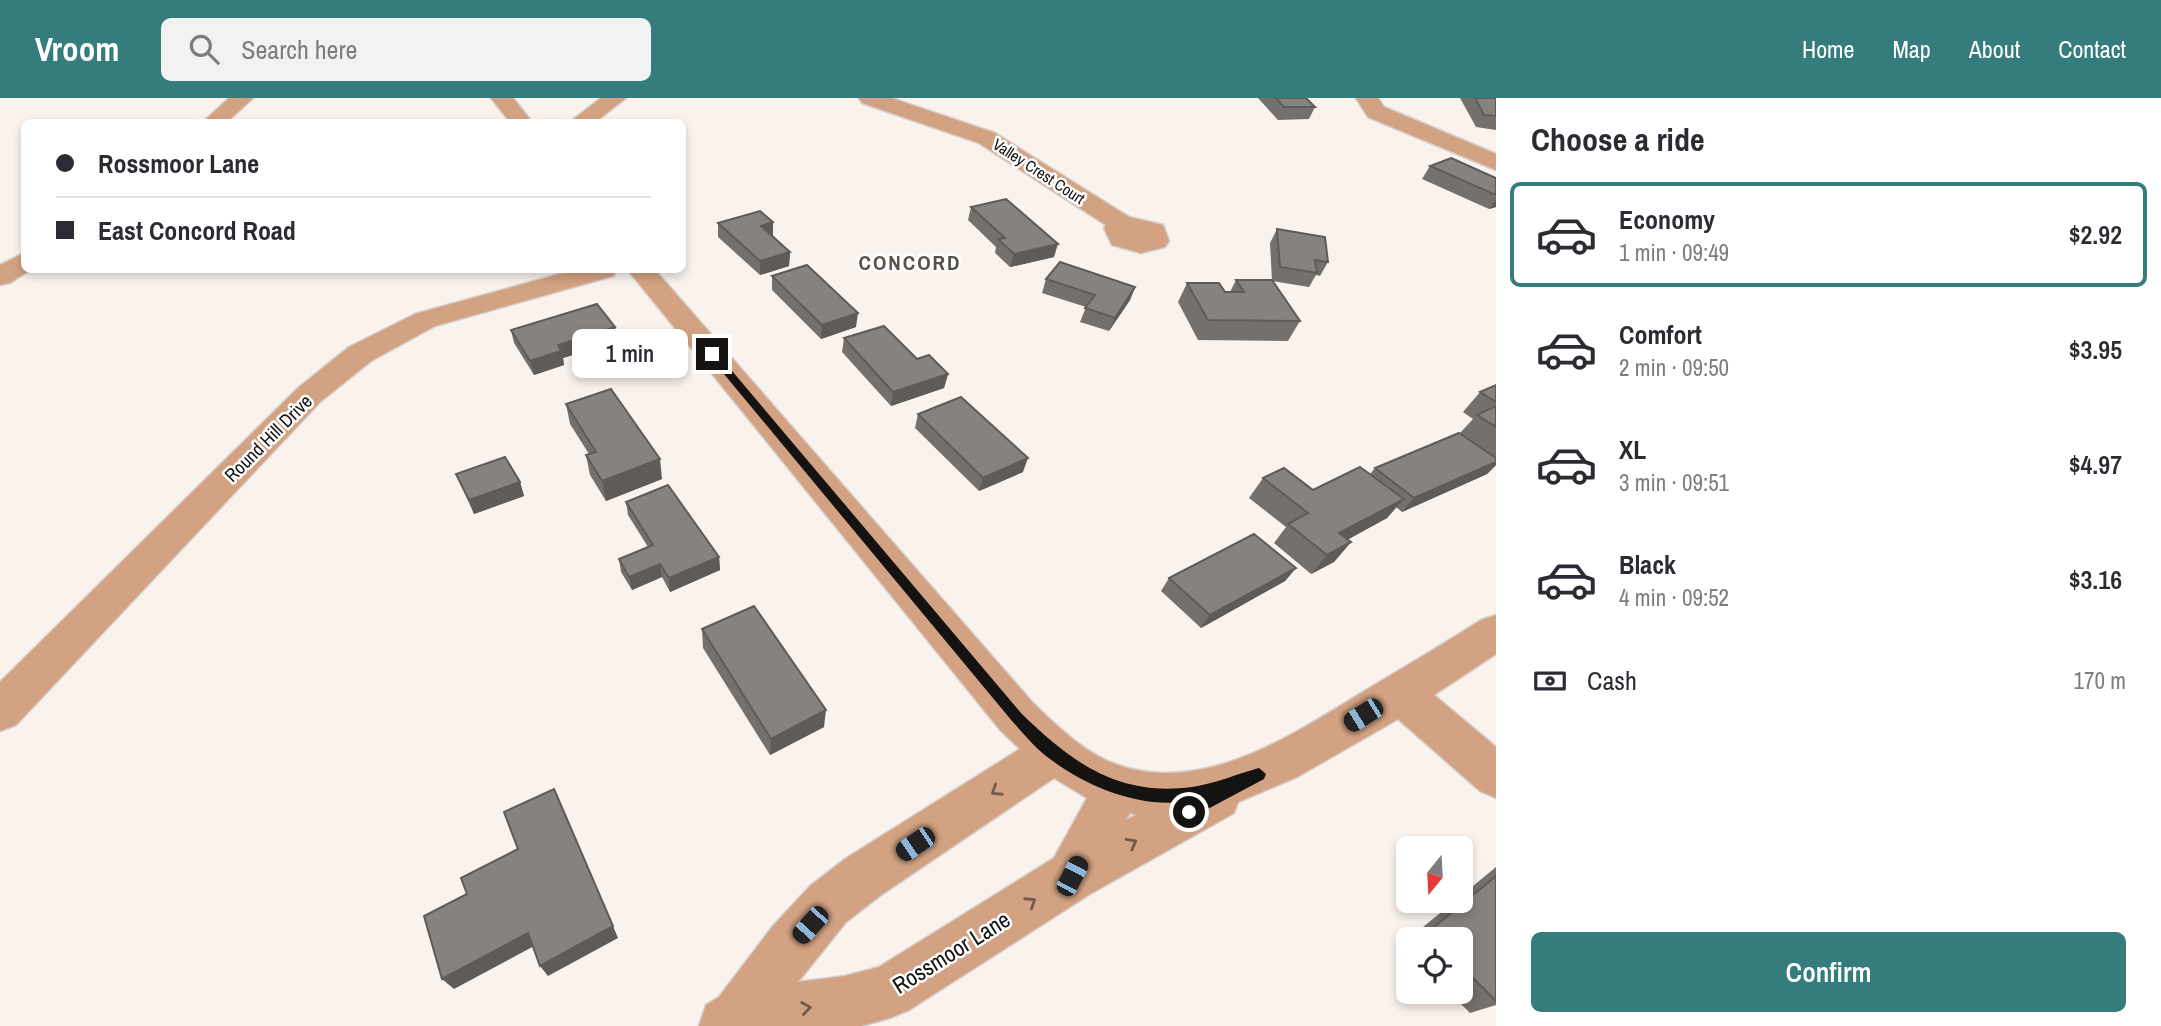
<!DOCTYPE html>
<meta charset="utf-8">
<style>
:root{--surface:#fff;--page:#f2f2f3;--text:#2b2b33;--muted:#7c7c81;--line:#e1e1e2;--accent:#347d7c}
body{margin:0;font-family:"Archivo Narrow",sans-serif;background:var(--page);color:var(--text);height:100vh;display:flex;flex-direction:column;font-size:26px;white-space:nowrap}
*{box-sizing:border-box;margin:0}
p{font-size:23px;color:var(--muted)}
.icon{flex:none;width:38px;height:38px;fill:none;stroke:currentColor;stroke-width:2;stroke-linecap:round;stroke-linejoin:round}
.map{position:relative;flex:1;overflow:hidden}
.details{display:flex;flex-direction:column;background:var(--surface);width:665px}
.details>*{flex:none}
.top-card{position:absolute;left:21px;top:21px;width:665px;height:154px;border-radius:10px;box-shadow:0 4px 10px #0003;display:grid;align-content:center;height:154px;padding:0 35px;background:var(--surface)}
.needle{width:46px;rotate:198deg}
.fabs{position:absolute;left:1396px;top:738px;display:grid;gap:14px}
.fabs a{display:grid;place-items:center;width:77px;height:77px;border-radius:10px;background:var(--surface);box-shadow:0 4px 10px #0003;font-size:35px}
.end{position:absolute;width:32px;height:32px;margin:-16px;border:9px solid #151311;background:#fff;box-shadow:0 0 0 4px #fff}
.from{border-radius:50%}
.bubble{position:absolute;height:49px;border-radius:10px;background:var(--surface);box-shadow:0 4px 10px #0003;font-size:23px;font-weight:600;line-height:49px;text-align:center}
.car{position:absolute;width:21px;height:42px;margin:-21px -10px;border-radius:9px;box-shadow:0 0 5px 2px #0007;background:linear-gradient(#222 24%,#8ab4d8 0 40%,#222 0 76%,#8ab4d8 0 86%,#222 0)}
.top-card b{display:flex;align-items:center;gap:24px;height:66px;font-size:26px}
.top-card b+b{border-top:2px solid var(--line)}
.top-card i{width:18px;height:18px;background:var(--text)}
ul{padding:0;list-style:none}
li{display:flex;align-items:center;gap:21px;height:105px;margin:0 14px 10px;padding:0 21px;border:4px solid transparent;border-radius:10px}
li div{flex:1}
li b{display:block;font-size:26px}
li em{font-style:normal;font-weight:600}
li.selected{border-color:var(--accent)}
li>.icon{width:63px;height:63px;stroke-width:1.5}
h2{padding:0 35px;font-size:32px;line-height:84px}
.pay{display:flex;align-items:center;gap:18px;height:77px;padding:0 35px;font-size:26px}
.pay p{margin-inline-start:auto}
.action{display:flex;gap:14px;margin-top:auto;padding:14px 35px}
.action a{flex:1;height:80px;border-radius:10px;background:var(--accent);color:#fff;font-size:28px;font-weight:600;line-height:80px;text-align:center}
header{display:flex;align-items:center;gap:42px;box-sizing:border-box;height:98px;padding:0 35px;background:var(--accent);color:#fff}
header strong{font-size:33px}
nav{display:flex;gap:38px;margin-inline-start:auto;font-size:24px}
.search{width:490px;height:63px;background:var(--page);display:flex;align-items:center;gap:18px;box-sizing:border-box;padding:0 24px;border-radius:10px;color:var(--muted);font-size:26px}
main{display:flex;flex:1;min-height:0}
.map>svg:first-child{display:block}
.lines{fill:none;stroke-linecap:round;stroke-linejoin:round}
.minor-casing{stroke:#d5ceca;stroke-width:3}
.minor{fill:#d3a282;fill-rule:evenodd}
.wall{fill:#75706c}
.shaded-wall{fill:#5f5b58}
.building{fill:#88827e;stroke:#5f5b58;stroke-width:2}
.oneway{stroke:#745a4a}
.route{fill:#151311}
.labels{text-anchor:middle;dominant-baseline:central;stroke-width:5;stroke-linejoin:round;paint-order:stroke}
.far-street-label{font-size:16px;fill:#151311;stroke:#fff}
.street-label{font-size:19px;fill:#151311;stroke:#fff}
.far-district-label{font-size:21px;font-weight:bold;letter-spacing:2px;fill:#56514d;stroke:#fff}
.near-street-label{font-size:23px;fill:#151311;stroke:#fff}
</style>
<header>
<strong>Vroom</strong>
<div class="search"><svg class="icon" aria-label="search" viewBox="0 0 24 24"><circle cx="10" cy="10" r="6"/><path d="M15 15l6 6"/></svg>Search here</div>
<nav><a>Home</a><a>Map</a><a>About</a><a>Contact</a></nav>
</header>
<main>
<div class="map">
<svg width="1496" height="928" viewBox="0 0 1496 928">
<rect width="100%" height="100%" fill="#f9f2ed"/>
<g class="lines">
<defs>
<g id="minor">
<polygon points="229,0 253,0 227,24 203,24"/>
<polygon points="491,0 513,0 532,24 510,24"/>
<polygon points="601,0 626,0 595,24 570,24"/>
<polygon points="859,0 891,0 995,35 1129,119 1163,127 1169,143 1165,149 1141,155 1112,147 1104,130 1106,127 979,45 862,5"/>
<polygon points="1356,0 1378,0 1384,9 1496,56 1496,72 1368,19"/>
<polygon points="24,155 24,172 30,172 10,185 0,187 0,167"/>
<polygon points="574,172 617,172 613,178 435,228 371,263 320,304 16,627 0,633 0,584 298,290 349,249 415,216"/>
<path d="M628,172H655L1033,605C1057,628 1085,656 1118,667C1212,700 1311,624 1386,580C1418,561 1450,542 1481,522L1496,517V556L1434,597L1496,649V700L1480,693L1398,621L1297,679L1238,704L1234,715L1090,796L909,912L890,920L861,928H699L706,907L719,899L773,828L810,788L845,761L1020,651L1001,633ZM1054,680L1087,700L1054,760L879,869L845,878L798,884L846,824L881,797ZM1130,715L1136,717L1126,722Z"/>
</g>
</defs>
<use href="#minor" class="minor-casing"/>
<use href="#minor" class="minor"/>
</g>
<g class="wall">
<polygon points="1258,0 1306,0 1315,9 1309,21 1278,22"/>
<polygon points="1460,0 1496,0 1496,32 1476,29"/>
<polygon points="1430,68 1496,80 1496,109 1489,111 1422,81"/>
<polygon points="971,109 1054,159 1010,169 995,155 996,149 968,122"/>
<polygon points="718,125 772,138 790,154 789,168 760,177 718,139"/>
<polygon points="1277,131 1328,164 1320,178 1316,177 1309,189 1272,183 1270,145"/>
<polygon points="772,178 856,229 821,241 772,192"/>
<polygon points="1046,181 1135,189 1130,202 1109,233 1080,224 1086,209 1042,195"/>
<polygon points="1236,182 1300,223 1288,243 1198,242 1178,204 1187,185 1225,194 1230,194"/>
<polygon points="615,229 617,243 563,260 564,267 534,277 514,245 511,232"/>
<polygon points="844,240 917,261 948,276 944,290 891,308 842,254"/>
<polygon points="1496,287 1496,367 1487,376 1402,414 1396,409 1387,420 1347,442 1351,444 1334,464 1311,476 1274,445 1286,429 1249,400 1263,380 1313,392 1370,376 1375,370 1460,335 1473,321 1463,314 1480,294"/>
<polygon points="566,306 662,381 606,403 590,377 586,357 589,356 570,326"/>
<polygon points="918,316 1023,374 979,393 915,330"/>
<polygon points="456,376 520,384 524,398 474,416"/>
<polygon points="626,404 719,459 720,472 670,494 662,479 632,492 621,474 619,461 648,449 628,417"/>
<polygon points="1296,470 1285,483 1201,530 1161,493 1169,480"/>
<polygon points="702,531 824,629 770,657 703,550"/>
<polygon points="1496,769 1496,907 1470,915 1449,894 1461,894 1461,842 1409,842 1409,853 1402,846 1455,803 1461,803 1461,798"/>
</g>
<g class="shaded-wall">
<polygon points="1496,102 1496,109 1489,111"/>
<polygon points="773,124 773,138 761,128"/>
<polygon points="1058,146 1054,159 1010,169 1014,156"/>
<polygon points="790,154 789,168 760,177 760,163"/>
<polygon points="1135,189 1130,202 1109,233 1115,220"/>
<polygon points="858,215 856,229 821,241 822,227"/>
<polygon points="615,229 617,243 563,260 564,267 534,277 530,263 558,247"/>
<polygon points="948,276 944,290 891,308 893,294"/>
<polygon points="1028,360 1023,374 979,393 983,380"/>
<polygon points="660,361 662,381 606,403 602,383"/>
<polygon points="1496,364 1496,367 1487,376 1402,414 1414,400"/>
<polygon points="520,384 524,398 474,416 469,402"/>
<polygon points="1404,401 1387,420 1323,455 1339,435"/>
<polygon points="1351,444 1334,464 1311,476 1327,457"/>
<polygon points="719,459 720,472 670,494 669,480"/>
<polygon points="660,466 662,479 632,492 629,479"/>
<polygon points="1296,470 1285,483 1201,530 1210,517"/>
<polygon points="826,612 824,629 770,657 771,641"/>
<polygon points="613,828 618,840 548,878 540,868"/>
<polygon points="528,835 536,847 454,891 442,881"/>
</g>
<g class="building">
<polygon points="1276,0 1306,0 1315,9 1284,9"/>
<polygon points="1475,0 1496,0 1496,18 1484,17"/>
<polygon points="1451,60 1496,80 1496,97 1430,68"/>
<polygon points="1006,101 1058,146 1014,156 998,141 1005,140 971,109"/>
<polygon points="760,113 773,124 761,128 790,154 760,163 718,125"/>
<polygon points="1277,131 1325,139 1328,164 1315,162 1317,175 1280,169"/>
<polygon points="1060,164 1135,189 1115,220 1085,210 1095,197 1046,181"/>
<polygon points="807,167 858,215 822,227 772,178"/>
<polygon points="1236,182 1272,182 1300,223 1208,222 1187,185 1219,185 1225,194 1244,194"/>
<polygon points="597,206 615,229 558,247 561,253 530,263 511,232"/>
<polygon points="884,228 917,261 929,257 948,276 893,294 844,240"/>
<polygon points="1496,287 1496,304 1480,294"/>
<polygon points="611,291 660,361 602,383 586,357 596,354 566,306"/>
<polygon points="961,299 1028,360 983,380 918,316"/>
<polygon points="1496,308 1496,329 1477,317"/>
<polygon points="1459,335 1496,360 1496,364 1414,400 1375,370"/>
<polygon points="505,359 520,384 469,402 456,376"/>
<polygon points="1360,369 1404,401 1339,435 1351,444 1327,457 1288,426 1308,415 1263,380 1284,370 1313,392"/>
<polygon points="668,387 719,459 669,480 660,466 629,479 619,461 653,447 626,404"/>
<polygon points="1254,436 1296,470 1210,517 1169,480"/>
<polygon points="754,508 826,612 771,641 702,531"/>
<polygon points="554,691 613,828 540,868 528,835 442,881 424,818 467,796 461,780 518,751 504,714"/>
<polygon points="1496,778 1496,903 1461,868 1461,842 1435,842 1428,834"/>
</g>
<defs><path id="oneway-chevron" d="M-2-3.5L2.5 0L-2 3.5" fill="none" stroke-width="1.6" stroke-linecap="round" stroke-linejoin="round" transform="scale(1.75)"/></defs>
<g class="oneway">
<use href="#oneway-chevron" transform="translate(996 693) rotate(147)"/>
<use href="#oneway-chevron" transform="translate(1132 745) rotate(-29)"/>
<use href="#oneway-chevron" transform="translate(1031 804) rotate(-33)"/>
<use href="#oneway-chevron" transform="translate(806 910) rotate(-8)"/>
</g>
<path class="route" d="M709,254H716L1021,615C1071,664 1118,699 1192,689C1214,686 1237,676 1259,670L1266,676L1264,681L1189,721L1182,714L1184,710L1202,700C1151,715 1091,692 1050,661C1036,651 1024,636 1012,623L709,258Z"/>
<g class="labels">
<g class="far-street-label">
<text transform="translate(1039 73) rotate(33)">Valley Crest Court</text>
</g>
<g class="street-label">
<text transform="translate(268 340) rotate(-45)">Round Hill Drive</text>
</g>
<g class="far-district-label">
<text x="910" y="164">CONCORD</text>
</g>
<g class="near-street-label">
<text transform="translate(951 854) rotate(-32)">Rossmoor Lane</text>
</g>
</g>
</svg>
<div class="fabs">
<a><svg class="needle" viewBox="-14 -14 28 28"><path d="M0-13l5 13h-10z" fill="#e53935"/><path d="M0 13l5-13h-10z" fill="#7c7c81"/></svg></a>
<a><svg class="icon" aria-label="locate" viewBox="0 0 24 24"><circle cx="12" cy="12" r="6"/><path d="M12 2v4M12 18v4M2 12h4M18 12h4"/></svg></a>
</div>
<i class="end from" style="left:1189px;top:714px"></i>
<i class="end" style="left:712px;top:256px"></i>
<div class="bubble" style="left:572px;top:231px;width:116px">1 min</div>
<i class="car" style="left:1363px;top:617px;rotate:238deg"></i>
<i class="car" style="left:915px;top:746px;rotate:236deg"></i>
<i class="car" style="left:1072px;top:778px;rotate:28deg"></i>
<i class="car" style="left:810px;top:827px;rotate:222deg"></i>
<div class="top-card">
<b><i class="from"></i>Rossmoor Lane</b>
<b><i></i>East Concord Road</b>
</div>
</div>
<section class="details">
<h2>Choose a ride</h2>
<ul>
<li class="selected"><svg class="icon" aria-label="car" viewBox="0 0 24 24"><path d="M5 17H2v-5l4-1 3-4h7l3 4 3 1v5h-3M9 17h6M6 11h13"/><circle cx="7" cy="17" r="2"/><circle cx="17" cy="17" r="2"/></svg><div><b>Economy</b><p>1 min · 09:49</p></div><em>$2.92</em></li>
<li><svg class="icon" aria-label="car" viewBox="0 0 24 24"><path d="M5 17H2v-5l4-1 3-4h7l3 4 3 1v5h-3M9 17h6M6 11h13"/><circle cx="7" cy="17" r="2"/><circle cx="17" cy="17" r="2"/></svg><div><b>Comfort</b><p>2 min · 09:50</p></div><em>$3.95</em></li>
<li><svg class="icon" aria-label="car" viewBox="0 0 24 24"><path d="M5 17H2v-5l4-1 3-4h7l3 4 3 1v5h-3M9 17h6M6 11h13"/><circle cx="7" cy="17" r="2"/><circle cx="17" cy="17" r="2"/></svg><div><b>XL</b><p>3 min · 09:51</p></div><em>$4.97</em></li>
<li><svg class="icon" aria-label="car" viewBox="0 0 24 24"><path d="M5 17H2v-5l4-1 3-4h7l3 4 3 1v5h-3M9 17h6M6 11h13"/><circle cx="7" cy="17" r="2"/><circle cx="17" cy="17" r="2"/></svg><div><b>Black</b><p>4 min · 09:52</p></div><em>$3.16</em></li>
</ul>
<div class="pay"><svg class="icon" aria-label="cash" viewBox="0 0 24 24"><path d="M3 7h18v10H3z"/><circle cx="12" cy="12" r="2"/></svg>Cash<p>170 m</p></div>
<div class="action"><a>Confirm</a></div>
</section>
</main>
